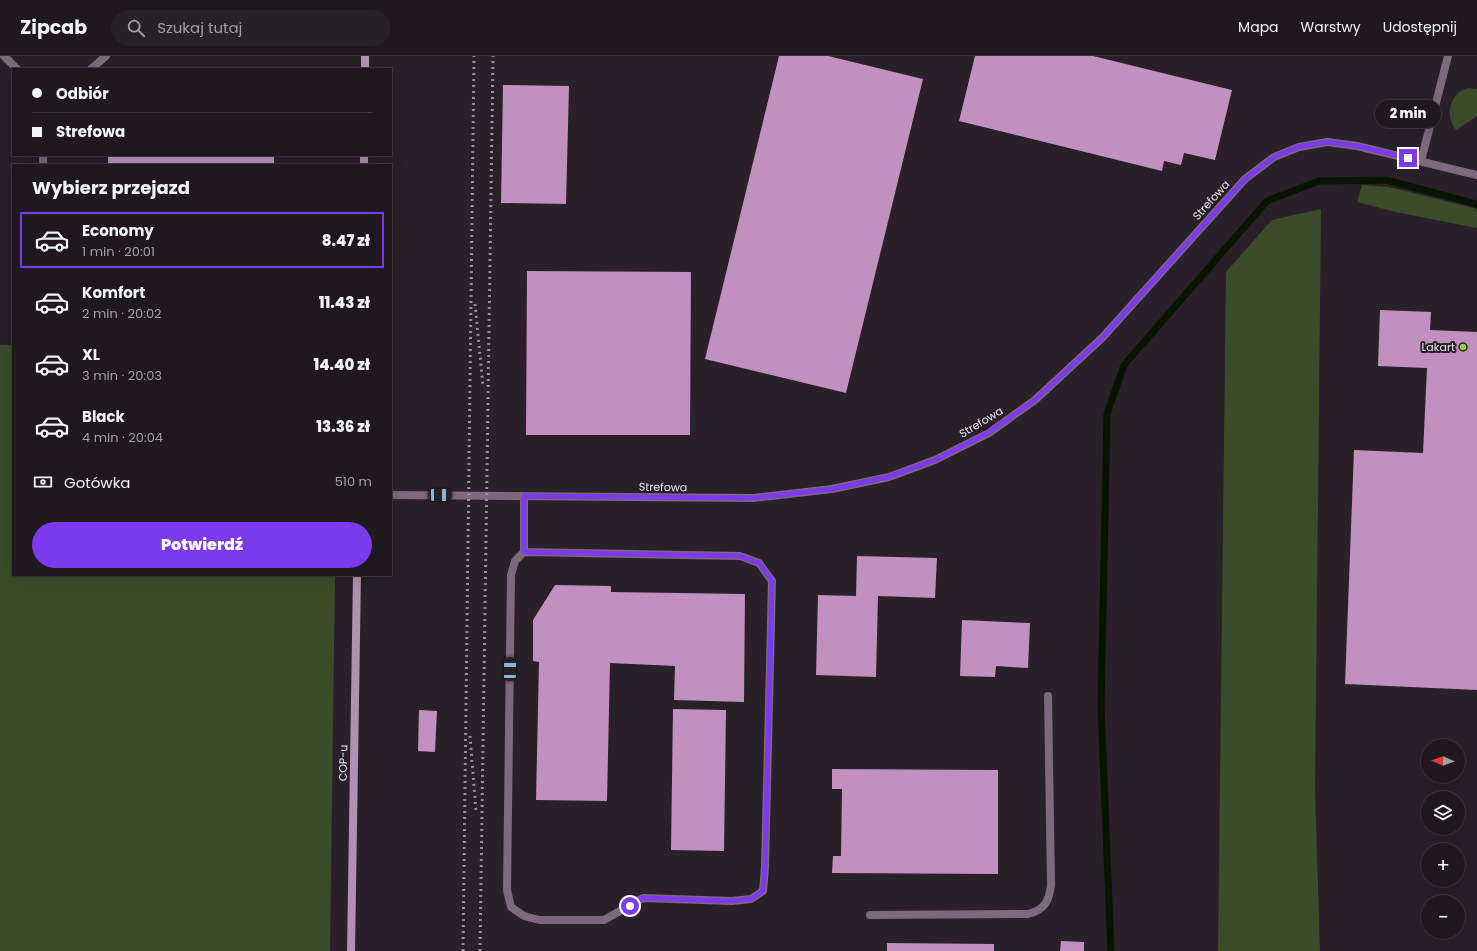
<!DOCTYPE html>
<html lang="pl">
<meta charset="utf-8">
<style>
:root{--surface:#1f181f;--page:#272128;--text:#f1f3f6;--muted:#a1a0a4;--line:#3c373d;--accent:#7c3aed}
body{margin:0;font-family:Poppins,sans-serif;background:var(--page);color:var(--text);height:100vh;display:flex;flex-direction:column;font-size:15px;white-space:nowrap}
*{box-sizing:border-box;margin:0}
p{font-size:13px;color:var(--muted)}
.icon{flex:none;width:22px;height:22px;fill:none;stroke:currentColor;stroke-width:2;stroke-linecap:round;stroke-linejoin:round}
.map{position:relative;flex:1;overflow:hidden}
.side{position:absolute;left:12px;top:108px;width:380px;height:412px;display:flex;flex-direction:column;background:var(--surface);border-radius:0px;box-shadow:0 4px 16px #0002,0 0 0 1px var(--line)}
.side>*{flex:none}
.guide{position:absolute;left:12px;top:12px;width:380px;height:88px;border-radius:0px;box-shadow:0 4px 16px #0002,0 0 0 1px var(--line);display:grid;align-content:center;height:88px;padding:0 20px;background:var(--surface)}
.needle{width:26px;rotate:272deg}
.fabs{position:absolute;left:1421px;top:683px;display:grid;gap:8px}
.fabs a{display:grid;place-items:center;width:44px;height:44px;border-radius:50%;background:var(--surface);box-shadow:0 4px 16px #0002,0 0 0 1px var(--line);font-size:20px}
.end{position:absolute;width:18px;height:18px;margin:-9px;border:5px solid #7c3aed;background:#fff;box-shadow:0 0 0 2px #fff}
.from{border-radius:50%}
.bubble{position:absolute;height:28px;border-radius:14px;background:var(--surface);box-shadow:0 4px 16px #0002,0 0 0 1px var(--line);font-size:13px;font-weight:800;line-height:28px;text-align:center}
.car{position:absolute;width:12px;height:24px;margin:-12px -6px;border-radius:5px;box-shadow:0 0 3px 1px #0007;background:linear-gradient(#222 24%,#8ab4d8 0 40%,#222 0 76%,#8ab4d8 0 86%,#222 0)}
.guide b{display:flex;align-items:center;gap:14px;height:38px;font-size:15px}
.guide b+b{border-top:1px solid var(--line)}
.guide i{width:10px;height:10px;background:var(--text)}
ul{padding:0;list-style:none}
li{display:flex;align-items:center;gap:12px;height:56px;margin:0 8px 6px;padding:0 12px;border:2px solid transparent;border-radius:0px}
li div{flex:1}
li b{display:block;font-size:15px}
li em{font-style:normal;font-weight:800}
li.selected{border-color:var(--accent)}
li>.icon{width:36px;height:36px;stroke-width:1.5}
h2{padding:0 20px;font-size:18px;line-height:48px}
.pay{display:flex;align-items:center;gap:10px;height:44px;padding:0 20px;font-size:15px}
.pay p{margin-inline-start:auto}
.primary-button{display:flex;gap:8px;margin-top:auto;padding:8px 20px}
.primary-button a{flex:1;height:46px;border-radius:24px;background:var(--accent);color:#fff;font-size:16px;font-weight:800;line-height:46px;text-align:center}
header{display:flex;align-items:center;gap:24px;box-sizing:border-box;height:56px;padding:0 20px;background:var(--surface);border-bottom:1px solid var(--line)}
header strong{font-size:19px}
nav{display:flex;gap:22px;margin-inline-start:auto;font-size:14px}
.search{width:280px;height:36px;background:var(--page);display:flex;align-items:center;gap:10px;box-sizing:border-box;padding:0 14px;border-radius:22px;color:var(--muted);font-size:15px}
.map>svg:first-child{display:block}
.green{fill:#3c4c2a}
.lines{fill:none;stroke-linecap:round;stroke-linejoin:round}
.stream{stroke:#091400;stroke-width:7}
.building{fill:#c190bf}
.service{stroke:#7e697d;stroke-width:8}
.minor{stroke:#7e697d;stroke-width:8}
.secondary{stroke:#b291b0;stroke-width:8}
.rail{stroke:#9a929a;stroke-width:3;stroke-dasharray:2 4;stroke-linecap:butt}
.route{stroke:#7c3aed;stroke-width:5}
.poi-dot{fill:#92cd3e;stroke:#292029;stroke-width:1.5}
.labels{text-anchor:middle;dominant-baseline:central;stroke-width:4;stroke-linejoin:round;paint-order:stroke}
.street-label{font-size:11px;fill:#ede6ec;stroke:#292029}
.poi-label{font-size:11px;fill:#ede6ec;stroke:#292029;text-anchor:end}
</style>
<header>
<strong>Zipcab</strong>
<div class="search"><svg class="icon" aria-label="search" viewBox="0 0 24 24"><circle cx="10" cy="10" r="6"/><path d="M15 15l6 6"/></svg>Szukaj tutaj</div>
<nav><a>Mapa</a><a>Warstwy</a><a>Udostępnij</a></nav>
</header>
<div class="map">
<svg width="1477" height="895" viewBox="0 0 1477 895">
<rect width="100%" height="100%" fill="#292029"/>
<g class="green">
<path d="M1468,32L1477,33V60L1456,74C1444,60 1450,36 1468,32Z"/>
<polygon points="1362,129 1389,131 1477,153 1477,172 1396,156 1357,146"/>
<polygon points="1321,153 1315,734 1320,895 1218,895 1226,216 1272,164"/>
<polygon points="0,289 13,289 13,519 335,519 330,895 0,895"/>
</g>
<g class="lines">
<polyline class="stream" points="1111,895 1101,651 1107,358 1124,309 1267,145 1319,125 1386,124 1477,148"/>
</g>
<g class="building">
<polygon points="779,0 828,0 923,23 846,337 705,303"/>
<polygon points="975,0 1093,0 1232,34 1215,104 1184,97 1181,109 1164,105 1162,115 959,65"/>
<polygon points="503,29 569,30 566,148 501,147"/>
<rect x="108" y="99" width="166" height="10"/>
<polygon points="527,215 691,216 690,379 526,379"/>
<polygon points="1380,254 1431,256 1430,274 1477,276 1477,634 1345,628 1354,394 1423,397 1427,312 1378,310"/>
<polygon points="857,500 937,502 935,542 878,540 876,621 816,619 818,539 856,540"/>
<polygon points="555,529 611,530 611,536 745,538 744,646 674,644 675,610 610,607 607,745 536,744 539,606 533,605 533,564"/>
<polygon points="962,564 1030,567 1028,612 996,610 995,621 960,620"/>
<polygon points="673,653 726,654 724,795 671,794"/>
<polygon points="419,654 437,655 435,696 418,695"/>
<polygon points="832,713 998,714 998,818 832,817 833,800 841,800 842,733 832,733"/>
<polygon points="1061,885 1084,886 1084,895 1060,895"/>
<polygon points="887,887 994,888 994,895 887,895"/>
</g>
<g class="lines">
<g class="service">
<polyline points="4,0 17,13"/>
<polyline points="91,13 106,0"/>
<polyline points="1421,105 1448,0"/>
<polyline points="43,109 43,99"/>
<polyline points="524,441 524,496 515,505 511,519 507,834 511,851 524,860 539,864 604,864 643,842 732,845 751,843 763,835 765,811 772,525 759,507 740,500 524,496"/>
<path d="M870,859L1028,858C1044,854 1049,846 1051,829L1048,640"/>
</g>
<polyline class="minor" points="391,439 753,442 832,433 889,421 935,404 989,377 1035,344 1103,281 1245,123 1274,101 1299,91 1327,86 1357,90 1477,119"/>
<g class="secondary">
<polyline points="365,13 365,0"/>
<polyline points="364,109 364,99"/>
<polyline points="351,895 357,519"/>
</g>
<g class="rail">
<polyline points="475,248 483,330"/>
<polyline points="470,680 476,755"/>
<polyline points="463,895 474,0"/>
<polyline points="480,895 493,0"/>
</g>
</g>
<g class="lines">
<polyline class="route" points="630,850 643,842 732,845 751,843 763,835 765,811 772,525 759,507 740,500 524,496 524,440 753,442 832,433 888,421 935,404 988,377 1035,344 1103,281 1245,123 1274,101 1298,91 1327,86 1357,90 1408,102"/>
</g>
<circle class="poi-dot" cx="1463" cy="291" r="4"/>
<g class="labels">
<g class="street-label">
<text transform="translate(1211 144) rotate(-48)">Strefowa</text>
<text transform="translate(981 366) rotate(-31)">Strefowa</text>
<text transform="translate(663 431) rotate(1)">Strefowa</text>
<text transform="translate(343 707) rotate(-89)">COP-u</text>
</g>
<g class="poi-label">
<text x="1455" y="291">Lakart</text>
</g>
</g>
</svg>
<div class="fabs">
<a><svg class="needle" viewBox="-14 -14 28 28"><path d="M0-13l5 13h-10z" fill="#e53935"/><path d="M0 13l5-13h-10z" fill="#a1a0a4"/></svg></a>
<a><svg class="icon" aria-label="layers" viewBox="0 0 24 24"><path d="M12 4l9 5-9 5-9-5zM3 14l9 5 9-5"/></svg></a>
<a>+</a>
<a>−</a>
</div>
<i class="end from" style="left:630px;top:850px"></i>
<i class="end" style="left:1408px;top:102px"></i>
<div class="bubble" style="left:1375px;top:44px;width:66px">2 min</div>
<i class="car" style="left:440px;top:439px;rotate:90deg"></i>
<i class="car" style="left:510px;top:613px;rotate:1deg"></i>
<div class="guide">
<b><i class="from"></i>Odbiór</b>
<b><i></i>Strefowa</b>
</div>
<section class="side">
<h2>Wybierz przejazd</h2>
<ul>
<li class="selected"><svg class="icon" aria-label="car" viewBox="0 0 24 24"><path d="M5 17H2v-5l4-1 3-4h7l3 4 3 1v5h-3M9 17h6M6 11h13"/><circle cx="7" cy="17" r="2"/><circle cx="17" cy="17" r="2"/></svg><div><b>Economy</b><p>1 min · 20:01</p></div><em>8.47 zł</em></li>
<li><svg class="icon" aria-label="car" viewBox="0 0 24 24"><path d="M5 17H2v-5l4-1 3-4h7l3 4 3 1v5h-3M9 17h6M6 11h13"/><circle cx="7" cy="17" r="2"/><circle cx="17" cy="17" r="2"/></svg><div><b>Komfort</b><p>2 min · 20:02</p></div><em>11.43 zł</em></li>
<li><svg class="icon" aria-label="car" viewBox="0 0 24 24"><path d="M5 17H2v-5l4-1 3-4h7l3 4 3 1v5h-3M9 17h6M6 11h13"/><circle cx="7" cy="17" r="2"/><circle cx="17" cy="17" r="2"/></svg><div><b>XL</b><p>3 min · 20:03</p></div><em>14.40 zł</em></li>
<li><svg class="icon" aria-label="car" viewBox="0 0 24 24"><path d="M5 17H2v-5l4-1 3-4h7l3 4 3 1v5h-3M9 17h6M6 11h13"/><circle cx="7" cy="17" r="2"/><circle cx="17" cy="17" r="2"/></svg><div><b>Black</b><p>4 min · 20:04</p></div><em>13.36 zł</em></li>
</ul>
<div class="pay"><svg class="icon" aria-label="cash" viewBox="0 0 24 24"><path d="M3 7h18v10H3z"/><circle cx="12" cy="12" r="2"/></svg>Gotówka<p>510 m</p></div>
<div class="primary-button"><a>Potwierdź</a></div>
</section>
</div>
